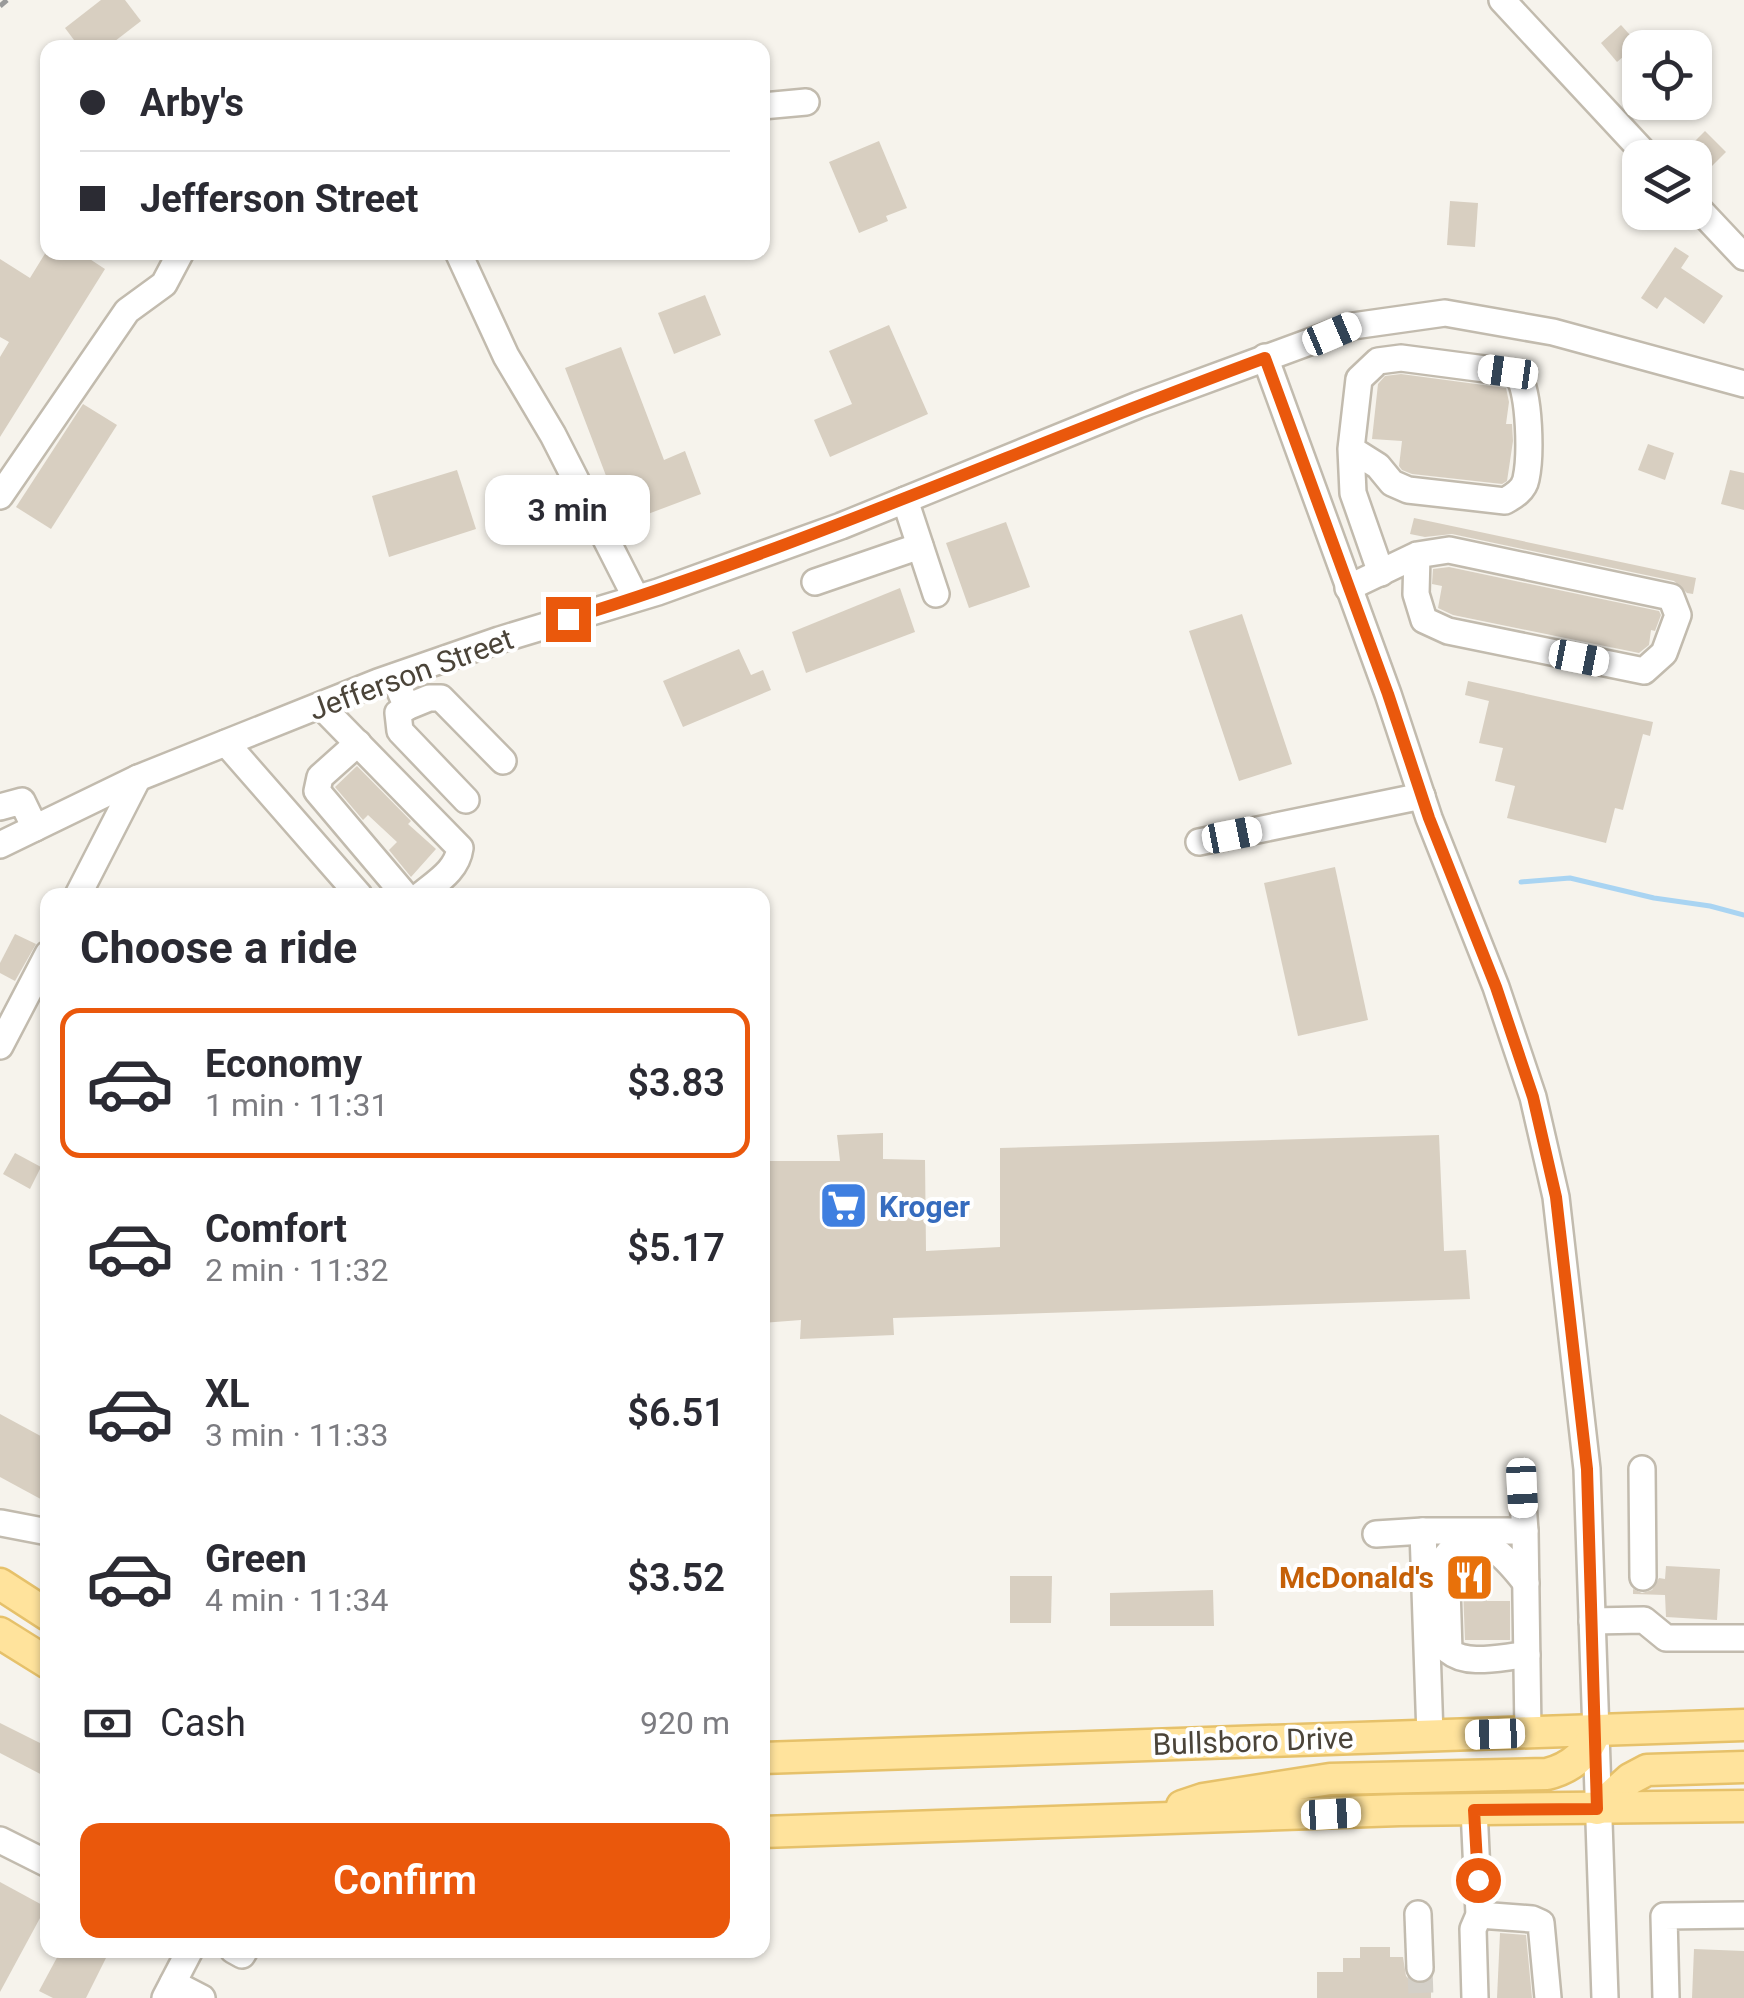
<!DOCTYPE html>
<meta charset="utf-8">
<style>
:root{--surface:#fff;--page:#f7f7f7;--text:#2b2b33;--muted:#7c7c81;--line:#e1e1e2;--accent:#ea580c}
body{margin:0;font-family:Roboto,sans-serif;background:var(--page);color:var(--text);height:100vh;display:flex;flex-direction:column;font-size:38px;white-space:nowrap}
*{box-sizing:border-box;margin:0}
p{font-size:32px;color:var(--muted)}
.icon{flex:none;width:55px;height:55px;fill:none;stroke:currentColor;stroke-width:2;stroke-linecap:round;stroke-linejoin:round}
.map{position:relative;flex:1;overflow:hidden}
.panel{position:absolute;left:40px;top:888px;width:730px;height:1070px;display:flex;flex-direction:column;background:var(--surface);border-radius:20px;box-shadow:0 2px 8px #0004}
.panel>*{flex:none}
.hud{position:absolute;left:40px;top:40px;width:730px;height:220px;border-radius:20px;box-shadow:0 2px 8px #0004;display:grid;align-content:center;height:220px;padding:0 40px;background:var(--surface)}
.tools{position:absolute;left:1622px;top:30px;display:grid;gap:20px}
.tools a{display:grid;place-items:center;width:90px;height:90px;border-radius:20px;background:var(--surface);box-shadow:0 2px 8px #0004;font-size:50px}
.end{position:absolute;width:45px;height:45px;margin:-22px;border:12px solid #ea580c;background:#fff;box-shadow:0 0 0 5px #fff}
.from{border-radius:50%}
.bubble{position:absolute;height:70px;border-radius:20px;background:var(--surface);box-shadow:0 2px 8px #0004;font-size:32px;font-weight:600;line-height:70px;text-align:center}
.car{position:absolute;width:30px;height:60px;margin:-30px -15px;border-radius:12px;box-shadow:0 0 8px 2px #0007;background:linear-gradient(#fff 24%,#345 0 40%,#fff 0 76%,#345 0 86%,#fff 0)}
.hud b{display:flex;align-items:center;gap:35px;height:95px;font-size:38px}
.hud b+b{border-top:2px solid var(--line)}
.hud i{width:25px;height:25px;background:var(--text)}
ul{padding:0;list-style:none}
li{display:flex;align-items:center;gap:30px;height:150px;margin:0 20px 15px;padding:0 20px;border:5px solid transparent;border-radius:20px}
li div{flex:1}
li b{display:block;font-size:38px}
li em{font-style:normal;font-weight:600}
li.on{border-color:var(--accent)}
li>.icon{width:90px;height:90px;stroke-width:1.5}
h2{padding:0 40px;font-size:45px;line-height:120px}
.pay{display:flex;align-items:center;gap:25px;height:110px;padding:0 40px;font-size:38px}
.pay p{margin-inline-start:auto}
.primary-button{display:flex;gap:20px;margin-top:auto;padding:20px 40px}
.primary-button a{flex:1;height:115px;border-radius:20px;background:var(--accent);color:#fff;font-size:40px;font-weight:600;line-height:115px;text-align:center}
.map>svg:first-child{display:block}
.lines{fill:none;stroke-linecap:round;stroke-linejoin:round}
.stream{stroke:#a9d4f2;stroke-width:5}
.building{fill:#d8cfc1}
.minor-tunnel{stroke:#d4d0c8;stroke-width:25;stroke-dasharray:25 12;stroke-linecap:butt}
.minor-casing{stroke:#c2bbae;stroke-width:30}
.major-casing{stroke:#e6c16a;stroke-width:35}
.minor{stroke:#fff;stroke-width:25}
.major{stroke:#ffe39c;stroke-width:30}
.rail{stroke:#9a9a9a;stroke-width:5;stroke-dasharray:12 12;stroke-linecap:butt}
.route{stroke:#ea580c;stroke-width:12}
.labels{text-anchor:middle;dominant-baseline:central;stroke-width:8;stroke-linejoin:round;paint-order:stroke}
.street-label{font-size:30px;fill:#4b4439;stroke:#fff}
.shop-label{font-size:30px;font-weight:bold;fill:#366cbe;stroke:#fff;text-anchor:start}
.food-label{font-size:30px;font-weight:bold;fill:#c56008;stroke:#fff;text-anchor:end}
</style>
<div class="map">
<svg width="1744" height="1998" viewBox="0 0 1744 1998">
<rect width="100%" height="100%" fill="#f6f3ec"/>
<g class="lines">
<polyline class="stream" points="1521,882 1570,878 1654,898 1710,906 1744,915"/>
</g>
<g class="building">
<polygon points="101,0 125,0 141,21 106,48 80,48 65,28"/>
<polygon points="1621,25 1638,44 1617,62 1601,43"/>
<polygon points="1705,131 1726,152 1707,171 1686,150"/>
<polygon points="879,141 907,208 886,216 888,221 859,233 829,162"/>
<polygon points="1450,201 1478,203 1475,247 1447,245"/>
<polygon points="1675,247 1689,256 1681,268 1723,296 1704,324 1665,297 1657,309 1641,298"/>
<polygon points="46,252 79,252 105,269 0,437 0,357 9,342 0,337 0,259 30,278"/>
<polygon points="705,295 721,335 674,354 658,313"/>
<polygon points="889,325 928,414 830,457 814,420 852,404 829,351"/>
<polygon points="621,347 664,460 685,451 701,494 624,523 565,368"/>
<polygon points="1401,374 1506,388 1509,402 1506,424 1512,424 1513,441 1507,481 1502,484 1412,474 1402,470 1399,466 1402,441 1372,439 1378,384 1385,376"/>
<polygon points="83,404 117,425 51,529 16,507"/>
<polygon points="1648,444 1674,453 1665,480 1638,470"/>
<polygon points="457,470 476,529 389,557 372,496"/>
<polygon points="1730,470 1744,473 1744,510 1721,504"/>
<polygon points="1414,518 1696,578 1693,594 1687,593 1674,581 1452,534 1425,537 1410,534"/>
<polygon points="1006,522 1030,587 969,608 946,543"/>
<polygon points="1449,567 1659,611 1661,615 1655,631 1651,630 1649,645 1639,653 1453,615 1438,608 1442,586 1432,584 1433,569"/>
<polygon points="900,588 915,632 806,673 792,632"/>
<polygon points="1242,614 1292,764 1239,781 1189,631"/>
<polygon points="739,649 751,675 763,670 771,690 683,727 663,681"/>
<polygon points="1468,681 1653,722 1650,736 1643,734 1623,810 1615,808 1606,843 1507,818 1515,786 1495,781 1503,748 1479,743 1489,701 1465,695"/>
<polygon points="357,766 411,821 408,824 436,849 411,877 389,850 397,842 368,815 363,820 335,787"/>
<polygon points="1335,867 1368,1020 1298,1036 1264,883"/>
<polygon points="15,934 36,944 15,981 0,973 0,963"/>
<polygon points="883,1133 883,1159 925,1160 926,1251 1000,1247 1000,1148 1439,1135 1444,1251 1466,1250 1470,1299 893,1318 894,1335 800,1339 801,1320 762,1323 762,1161 840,1161 837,1135"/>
<polygon points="15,1153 41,1167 30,1189 3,1174"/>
<polygon points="0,1414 48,1440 48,1503 0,1477"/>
<polygon points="1465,1558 1487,1565 1487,1601 1510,1601 1510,1640 1465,1640 1462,1562"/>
<polygon points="1666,1566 1720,1569 1717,1620 1666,1617 1665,1595 1633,1594 1633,1589 1642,1593 1652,1590 1659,1578 1665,1579"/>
<polygon points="1010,1576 1052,1576 1051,1623 1010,1623"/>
<polygon points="1213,1590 1214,1626 1110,1626 1110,1593"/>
<polygon points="0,1723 48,1747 48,1778 0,1753"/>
<polygon points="0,1882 46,1907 0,1992"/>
<polygon points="1500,1933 1526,1935 1532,1998 1497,1998"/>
<polygon points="1360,1947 1390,1947 1390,1957 1403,1957 1406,1976 1412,1982 1422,1984 1431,1979 1431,1998 1317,1998 1317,1972 1343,1972 1343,1958 1360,1958"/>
<polygon points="1694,1949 1744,1951 1744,1998 1692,1998"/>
<polygon points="61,1950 110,1950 86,1998 53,1998 39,1991"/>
</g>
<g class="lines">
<polyline class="minor-tunnel" points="1420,1968 1421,1998"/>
<defs>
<g id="minor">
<polyline points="1502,0 1649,158"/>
<polyline points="762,106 806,102"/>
<polyline points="1695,205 1744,257"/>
<polyline points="458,252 506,356 553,435 636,598"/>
<polyline points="1265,357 1388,694 1429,818 1496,987 1533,1097 1556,1197 1587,1469 1605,1998"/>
<path d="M1351,449L1378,466L1392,483L1408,490L1505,501C1514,496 1524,490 1526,479C1531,456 1530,395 1518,375L1508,372L1401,358L1378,361L1359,379L1351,449L1353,493L1381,573"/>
<polyline points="0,496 127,311 164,284 181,252"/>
<polyline points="905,500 936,594"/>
<polyline points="815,582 920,546"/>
<polyline points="1348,588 1417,555 1449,550 1671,597 1678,615 1664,653 1644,671 1448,631 1424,620 1416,594 1417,555"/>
<polyline points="394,677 407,707 398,713 400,731 466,800"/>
<path d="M321,706L460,848C457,870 438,881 421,895"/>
<polyline points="407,707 429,698 441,698 503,761"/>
<polyline points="226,743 359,895"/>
<polyline points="358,743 320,777 317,791 405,895"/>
<polyline points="0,807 22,801 35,828"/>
<polyline points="1199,842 1422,796"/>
<polyline points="0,845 138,778 378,682 499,640 658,592 841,526 1138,405 1353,326 1445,313 1553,332 1744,384"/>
<polyline points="78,895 138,778"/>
<polyline points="0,1046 48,954"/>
<polyline points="1642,1469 1643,1577"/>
<polyline points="1522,1488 1525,1531"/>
<polyline points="1,1523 48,1532"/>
<polyline points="1376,1534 1423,1531"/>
<path d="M1526,1583C1508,1560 1488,1535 1457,1543L1446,1556L1449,1651C1468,1667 1504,1656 1527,1655"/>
<polyline points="1592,1621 1644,1620 1666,1638 1744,1638"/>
<polyline points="1430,1736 1423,1531 1525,1531 1528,1733"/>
<polyline points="1474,1809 1479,1915 1473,1929 1475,1998"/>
<polyline points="0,1840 48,1864"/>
<polyline points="1418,1914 1420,1968"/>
<polyline points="1479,1915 1532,1919 1541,1923 1548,1998"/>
<polyline points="233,1950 242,1955 245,1950"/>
<polyline points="173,1983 202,1998"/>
<polyline points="165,1998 190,1950"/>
<polyline points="1666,1998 1664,1916 1744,1915"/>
</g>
<g id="major">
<polyline points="0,1584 48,1615"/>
<polyline points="0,1633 48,1663"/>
<polyline points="762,1758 1744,1725"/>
<path d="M1182,1806L1203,1799L1330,1779L1547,1774C1571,1768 1588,1754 1596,1730"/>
<polyline points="1597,1809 1630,1779 1647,1770 1744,1767"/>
<polyline points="762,1832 1400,1810 1744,1806"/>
</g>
</defs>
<use href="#minor" class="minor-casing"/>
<use href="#major" class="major-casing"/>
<use href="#minor" class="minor"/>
<use href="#major" class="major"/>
<polyline class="rail" points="0,6 7,0"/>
</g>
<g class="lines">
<path class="route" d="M568,619C806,546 1032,443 1265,358L1388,694L1429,818L1496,987L1533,1097L1556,1197L1587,1469L1597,1809L1474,1810L1478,1880"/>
</g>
<defs>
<symbol id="supermarket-square" viewBox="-11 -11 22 22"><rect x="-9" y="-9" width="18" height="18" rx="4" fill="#3f7fe0" stroke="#fff"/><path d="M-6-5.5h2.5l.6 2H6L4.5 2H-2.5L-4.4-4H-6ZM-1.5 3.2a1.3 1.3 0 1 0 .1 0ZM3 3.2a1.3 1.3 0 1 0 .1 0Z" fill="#fff"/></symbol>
<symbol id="restaurant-square" viewBox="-11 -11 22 22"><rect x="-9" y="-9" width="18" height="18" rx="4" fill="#e8710a" stroke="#fff"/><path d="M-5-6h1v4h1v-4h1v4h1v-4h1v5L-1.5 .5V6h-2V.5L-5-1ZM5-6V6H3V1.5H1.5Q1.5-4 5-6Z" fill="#fff"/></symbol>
</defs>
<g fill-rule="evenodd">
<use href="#supermarket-square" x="816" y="1178" width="55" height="55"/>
<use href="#restaurant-square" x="1442" y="1550" width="55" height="55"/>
</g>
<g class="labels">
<g class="street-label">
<text transform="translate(411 674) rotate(-20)">Jefferson Street</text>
<text transform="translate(1253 1741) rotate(-2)">Bullsboro Drive</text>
</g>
<g class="shop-label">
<text x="879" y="1206">Kroger</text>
</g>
<g class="food-label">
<text x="1434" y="1577">McDonald's</text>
</g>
</g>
</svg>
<div class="tools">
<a><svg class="icon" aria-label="locate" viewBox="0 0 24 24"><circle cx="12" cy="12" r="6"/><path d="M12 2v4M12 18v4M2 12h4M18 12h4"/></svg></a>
<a><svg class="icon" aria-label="layers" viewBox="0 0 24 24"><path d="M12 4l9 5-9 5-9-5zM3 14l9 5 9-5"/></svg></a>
</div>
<i class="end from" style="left:1478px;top:1880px"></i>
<i class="end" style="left:568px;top:619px"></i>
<div class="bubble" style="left:485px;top:475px;width:165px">3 min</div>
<i class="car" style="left:1332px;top:334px;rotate:67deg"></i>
<i class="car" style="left:1508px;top:372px;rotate:278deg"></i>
<i class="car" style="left:1579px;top:658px;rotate:101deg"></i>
<i class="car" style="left:1232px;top:835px;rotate:79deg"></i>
<i class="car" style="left:1522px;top:1488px;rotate:177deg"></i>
<i class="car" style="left:1495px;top:1734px;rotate:268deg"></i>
<i class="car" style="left:1331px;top:1814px;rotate:87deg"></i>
<div class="hud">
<b><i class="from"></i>Arby's</b>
<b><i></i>Jefferson Street</b>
</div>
<section class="panel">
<h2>Choose a ride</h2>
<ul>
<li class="on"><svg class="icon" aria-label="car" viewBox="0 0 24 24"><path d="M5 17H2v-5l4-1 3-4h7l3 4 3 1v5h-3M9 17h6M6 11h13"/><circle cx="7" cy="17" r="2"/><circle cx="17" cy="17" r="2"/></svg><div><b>Economy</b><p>1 min · 11:31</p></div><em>$3.83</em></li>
<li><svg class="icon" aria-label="car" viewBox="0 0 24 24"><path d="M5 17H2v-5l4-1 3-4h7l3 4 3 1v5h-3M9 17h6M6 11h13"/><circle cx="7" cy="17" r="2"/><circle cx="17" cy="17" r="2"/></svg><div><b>Comfort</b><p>2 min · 11:32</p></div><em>$5.17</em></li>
<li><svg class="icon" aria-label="car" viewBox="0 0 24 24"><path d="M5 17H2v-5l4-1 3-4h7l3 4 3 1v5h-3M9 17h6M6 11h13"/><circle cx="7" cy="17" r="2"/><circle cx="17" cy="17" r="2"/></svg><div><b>XL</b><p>3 min · 11:33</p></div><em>$6.51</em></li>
<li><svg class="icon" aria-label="car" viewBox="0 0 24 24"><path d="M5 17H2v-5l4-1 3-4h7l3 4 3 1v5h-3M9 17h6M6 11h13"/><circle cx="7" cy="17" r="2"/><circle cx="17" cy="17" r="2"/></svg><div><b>Green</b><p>4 min · 11:34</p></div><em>$3.52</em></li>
</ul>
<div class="pay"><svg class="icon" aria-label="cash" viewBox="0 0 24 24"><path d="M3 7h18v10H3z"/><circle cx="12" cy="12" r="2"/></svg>Cash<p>920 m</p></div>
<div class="primary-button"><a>Confirm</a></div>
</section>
</div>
